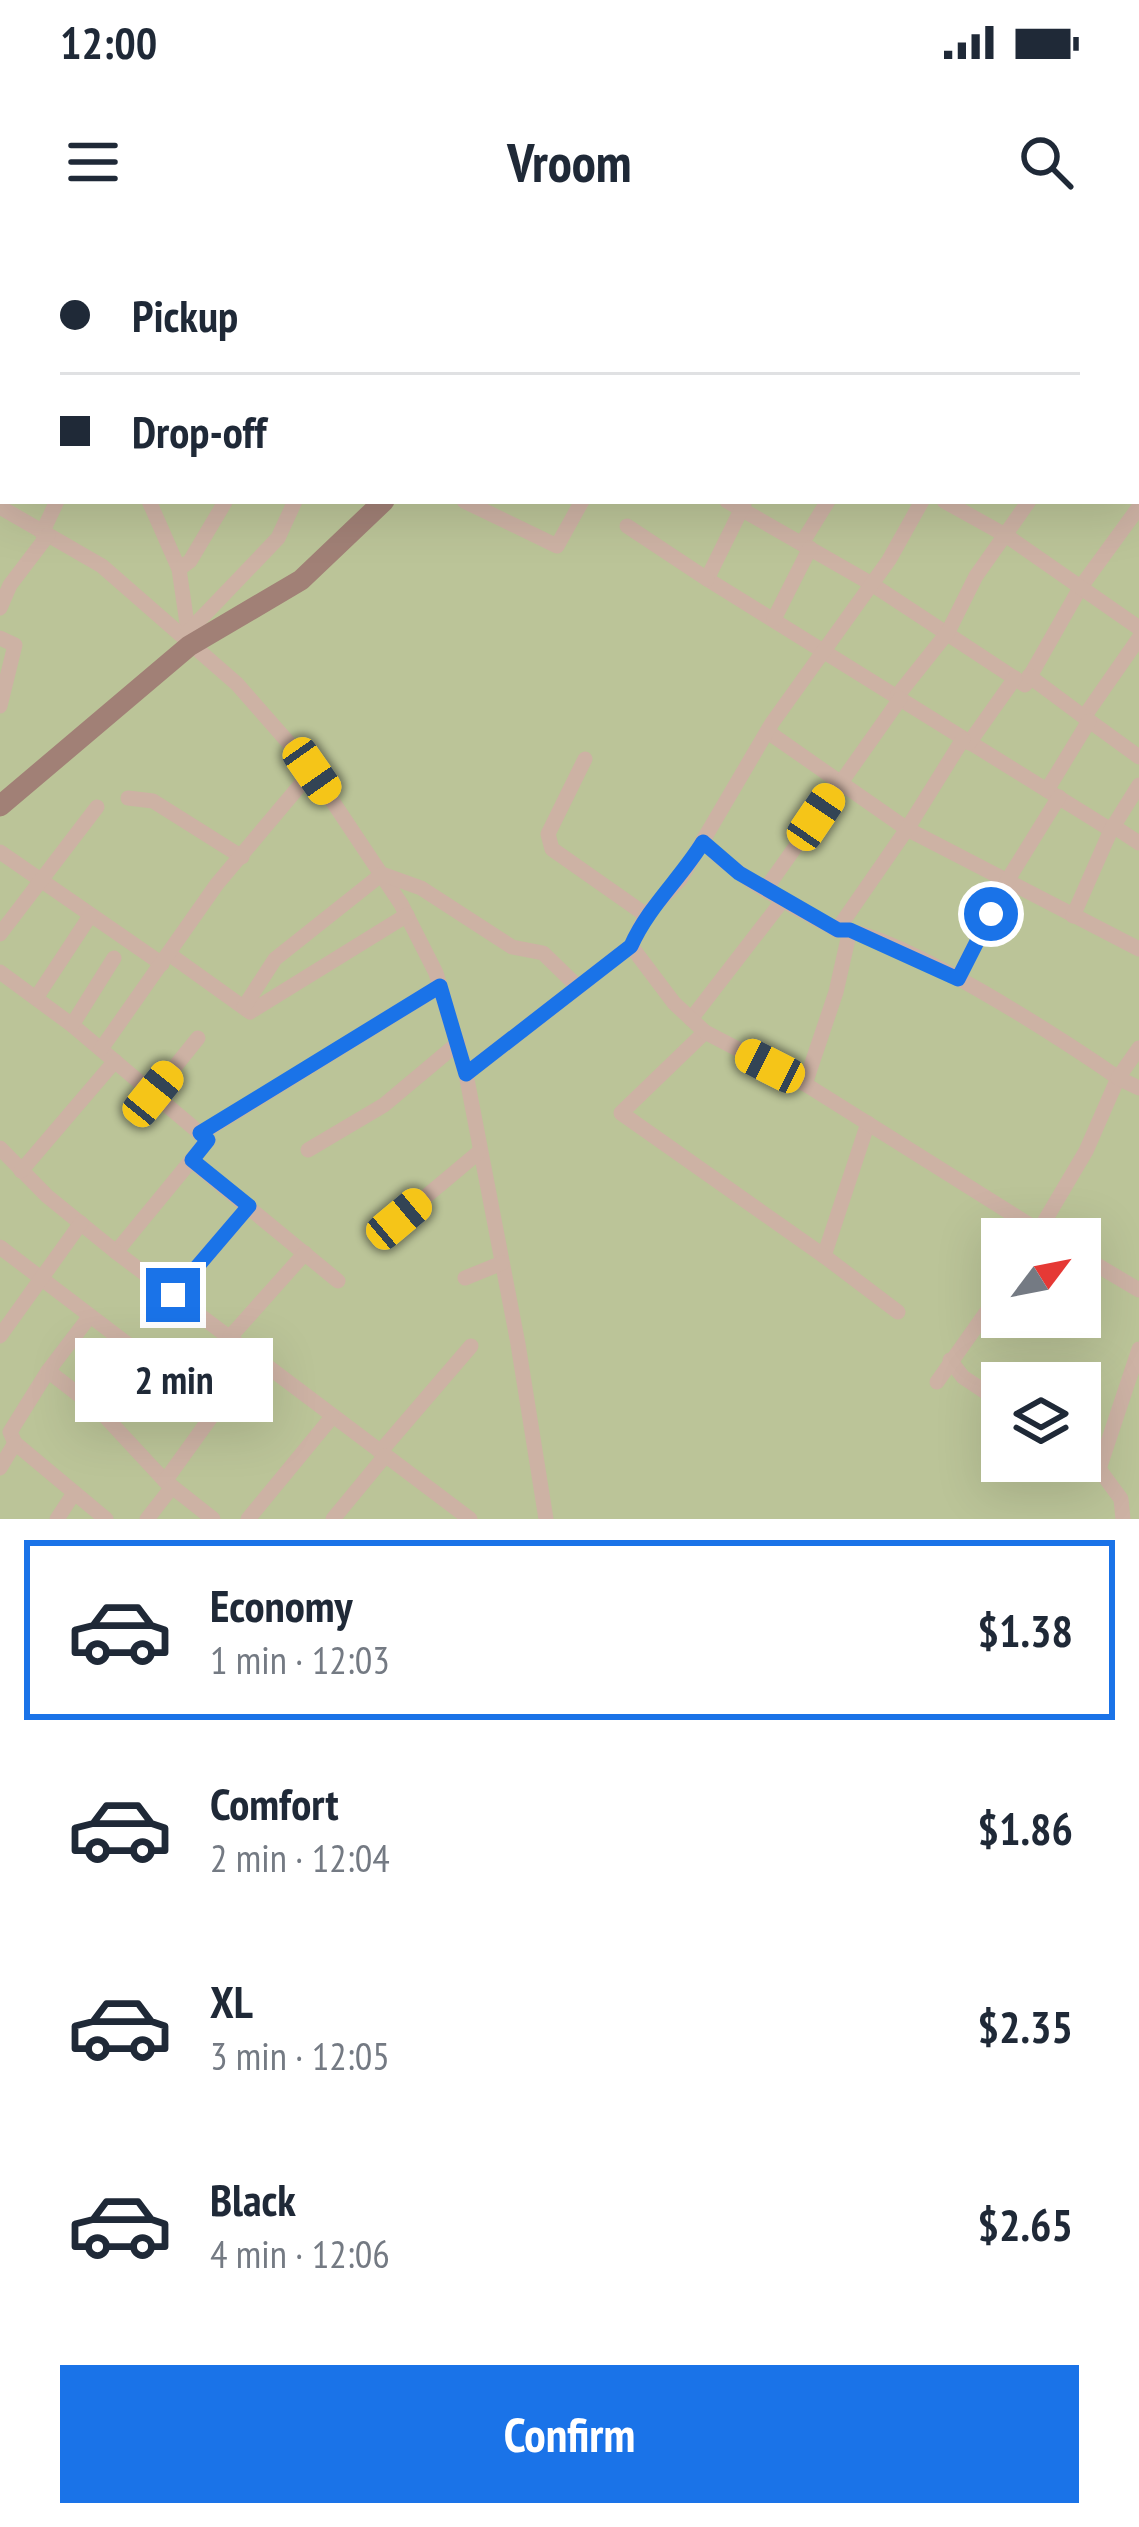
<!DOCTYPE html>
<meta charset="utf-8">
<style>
:root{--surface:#fff;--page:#f6f6f7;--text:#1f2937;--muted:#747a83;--line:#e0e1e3;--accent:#1a73e8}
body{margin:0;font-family:"PT Sans Narrow",sans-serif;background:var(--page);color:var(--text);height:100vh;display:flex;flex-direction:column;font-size:45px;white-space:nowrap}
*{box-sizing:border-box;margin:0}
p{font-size:39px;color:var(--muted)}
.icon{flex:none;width:66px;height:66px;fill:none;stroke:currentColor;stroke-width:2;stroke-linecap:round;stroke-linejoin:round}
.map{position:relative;height:1279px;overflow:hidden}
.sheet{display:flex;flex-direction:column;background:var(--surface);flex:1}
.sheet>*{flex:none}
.hud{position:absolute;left:0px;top:0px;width:1140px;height:264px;box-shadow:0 12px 48px #0002;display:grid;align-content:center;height:264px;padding:0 60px;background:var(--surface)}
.needle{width:78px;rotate:58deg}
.buttons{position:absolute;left:981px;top:978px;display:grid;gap:24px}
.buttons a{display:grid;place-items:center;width:120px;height:120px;border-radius:0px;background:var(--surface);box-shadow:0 12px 48px #0002;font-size:60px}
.end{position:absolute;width:54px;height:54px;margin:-27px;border:15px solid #1a73e8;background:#fff;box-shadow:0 0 0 6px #fff}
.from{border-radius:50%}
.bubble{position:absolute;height:84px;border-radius:0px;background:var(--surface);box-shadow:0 12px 48px #0002;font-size:39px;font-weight:700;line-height:84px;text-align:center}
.car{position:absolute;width:36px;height:72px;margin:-36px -18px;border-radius:15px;box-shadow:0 0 9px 3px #0007;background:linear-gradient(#f5c518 24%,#345 0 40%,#f5c518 0 76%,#345 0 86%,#f5c518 0)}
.hud b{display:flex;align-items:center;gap:42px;height:114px;font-size:45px}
.hud b+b{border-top:3px solid var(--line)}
.hud i{width:30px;height:30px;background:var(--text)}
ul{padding:21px 0 0;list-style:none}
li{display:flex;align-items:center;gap:36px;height:180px;margin:0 24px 18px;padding:0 36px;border:6px solid transparent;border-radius:0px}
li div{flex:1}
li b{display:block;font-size:45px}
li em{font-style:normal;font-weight:700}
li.on{border-color:var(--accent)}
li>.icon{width:108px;height:108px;stroke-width:1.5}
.cta{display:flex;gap:24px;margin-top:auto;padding:24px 60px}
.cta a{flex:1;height:138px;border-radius:0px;background:var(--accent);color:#fff;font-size:48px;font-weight:700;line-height:138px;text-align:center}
.status{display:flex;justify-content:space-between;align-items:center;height:84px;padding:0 60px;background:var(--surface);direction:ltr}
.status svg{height:33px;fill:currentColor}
header{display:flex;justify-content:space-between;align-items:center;height:156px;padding:0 60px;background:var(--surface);font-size:54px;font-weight:700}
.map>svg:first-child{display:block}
.green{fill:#bbc498;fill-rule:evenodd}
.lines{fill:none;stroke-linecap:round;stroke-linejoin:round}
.street{stroke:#cdb2a4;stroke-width:15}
.secondary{stroke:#a18076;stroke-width:21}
.route{stroke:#1a73e8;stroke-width:15}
</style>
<div class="status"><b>12:00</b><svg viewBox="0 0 49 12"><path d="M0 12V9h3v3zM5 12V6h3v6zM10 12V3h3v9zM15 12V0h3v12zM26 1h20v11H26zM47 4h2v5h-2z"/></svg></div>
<header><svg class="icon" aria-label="menu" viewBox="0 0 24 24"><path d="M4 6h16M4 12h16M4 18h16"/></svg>Vroom<svg class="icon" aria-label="search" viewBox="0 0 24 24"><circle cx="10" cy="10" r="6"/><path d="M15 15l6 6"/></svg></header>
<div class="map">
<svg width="1139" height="1279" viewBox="0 0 1139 1279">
<rect width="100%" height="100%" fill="#f4e4da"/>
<path class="green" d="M0,0H1139V1279H0ZM3,3H1137V261H3ZM1002,999H1080V1077H1002ZM1002,1143H1080V1221H1002Z"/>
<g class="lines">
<g class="street">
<polyline points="66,0 68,3"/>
<polyline points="233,0 233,3"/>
<polyline points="387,0 392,3"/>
<polyline points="775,0 781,3"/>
<polyline points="1071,0 1079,3"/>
<polyline points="16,3 18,0"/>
<polyline points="151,3 152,0"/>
<polyline points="342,3 344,0"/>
<polyline points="432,3 433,0"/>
<polyline points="636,3 637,0"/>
<polyline points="706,3 708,0"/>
<polyline points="871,3 873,0"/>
<polyline points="1007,3 1009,0"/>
<polyline points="0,28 3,24"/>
<polyline points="1137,29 1139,30"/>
<polyline points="1137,57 1139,55"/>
<polyline points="0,145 3,147"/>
<polyline points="1137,187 1139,184"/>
<polyline points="0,207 3,209"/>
<polyline points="149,261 179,329 189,397"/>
<polyline points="464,261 557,306 582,261"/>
<polyline points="727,261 870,343 1025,445 1080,348 1139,267"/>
<polyline points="944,261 1007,296 1139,388"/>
<polyline points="744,264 707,339 1111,590"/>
<polyline points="0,267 102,326 237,444 309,526 401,664 436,733 466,834 518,1104 546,1279"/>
<polyline points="627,286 707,339"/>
<polyline points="42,293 57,261"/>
<polyline points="802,303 828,261"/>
<polyline points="179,329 190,321 225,262"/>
<polyline points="0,368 10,345 48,295"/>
<polyline points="774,379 810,308"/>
<polyline points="188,392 278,298 295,261"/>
<polyline points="0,398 15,405 0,466"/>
<polyline points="1139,398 1084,477 1139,517"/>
<polyline points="1029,436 1084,477"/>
<polyline points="897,456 948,392 976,336 1029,261"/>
<polyline points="768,492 907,589 1139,709"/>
<polyline points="969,503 1015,438"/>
<polyline points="585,519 548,594 552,609 646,675"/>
<polyline points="1047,550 1089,481"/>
<polyline points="128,558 153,561 242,617"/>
<polyline points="1113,586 1139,603"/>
<path d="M703,601C740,641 791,664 837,690C891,688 1069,803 1118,838L1086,911L1034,999"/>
<polyline points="0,612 162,724"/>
<polyline points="765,650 900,459"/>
<polyline points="1073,676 1111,590 1139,545"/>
<polyline points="837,690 907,589 963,499"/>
<polyline points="0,694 97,567"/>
<polyline points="631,706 646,675 681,638 772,483 889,320 922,261"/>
<polyline points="169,714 250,772 407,675"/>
<polyline points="0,732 72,785 208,900 116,1012"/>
<polyline points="958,739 1007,641 1059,557"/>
<polyline points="36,758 90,676"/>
<polyline points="244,767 275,719 382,634 421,648 512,707 543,713 578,747"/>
<polyline points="691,779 783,660"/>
<polyline points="72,785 114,718"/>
<polyline points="705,792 621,873 824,1016 868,883"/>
<polyline points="1139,808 1118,838 1139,848"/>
<polyline points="101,809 217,644 312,531"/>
<polyline points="466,834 631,706 674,763 705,792 805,844 1052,999"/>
<polyline points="805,844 836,752 850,690"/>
<polyline points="153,854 198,798"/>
<polyline points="200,894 440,746"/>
<polyline points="0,908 47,956 116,1012 470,1279"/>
<polyline points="308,910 384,865 458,803"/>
<polyline points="192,921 338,1041"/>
<polyline points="21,931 115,821"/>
<polyline points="399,979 479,912"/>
<polyline points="0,1007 214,1170"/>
<polyline points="1080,1015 1139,1050"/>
<polyline points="824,1016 898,1072"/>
<polyline points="465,1038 502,1023"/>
<polyline points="173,1055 249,966"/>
<polyline points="90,1076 48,1131 10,1192 15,1203 106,1279"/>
<polyline points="0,1096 81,983"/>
<polyline points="230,1097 305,1013"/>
<polyline points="950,1120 963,1137 1002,1163"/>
<polyline points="48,1131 101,1172 165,1241 213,1279"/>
<polyline points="937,1142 1002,1050"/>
<polyline points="380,1212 471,1106"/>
<polyline points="1080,1216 1099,1229"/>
<polyline points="0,1228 15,1203"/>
<polyline points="165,1241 255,1116"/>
<polyline points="57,1279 74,1253"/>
<polyline points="147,1279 172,1247"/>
<polyline points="248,1279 332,1177"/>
<polyline points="333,1279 385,1216"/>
<polyline points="1123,1279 1121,1259 1099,1229 1139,1109"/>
</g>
<g class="secondary">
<polyline points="548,3 550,0"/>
<polyline points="0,566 189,406 301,340 384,261"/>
</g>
</g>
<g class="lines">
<path class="route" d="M173,1055L249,966L192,920L208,900L200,893L440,746L466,834L631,706C648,667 681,638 703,602L739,633L838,690H850L958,739L991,674"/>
</g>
</svg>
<div class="buttons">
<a><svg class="needle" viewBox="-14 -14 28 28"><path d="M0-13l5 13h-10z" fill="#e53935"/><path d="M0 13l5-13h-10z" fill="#747a83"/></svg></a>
<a><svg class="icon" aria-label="layers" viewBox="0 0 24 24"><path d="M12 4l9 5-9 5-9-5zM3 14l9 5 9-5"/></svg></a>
</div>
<i class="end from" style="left:991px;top:674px"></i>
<i class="end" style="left:173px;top:1055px"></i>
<div class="bubble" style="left:75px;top:1098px;width:198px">2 min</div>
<i class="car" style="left:312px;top:531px;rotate:145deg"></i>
<i class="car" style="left:816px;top:577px;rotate:34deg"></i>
<i class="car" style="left:770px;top:826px;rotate:297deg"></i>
<i class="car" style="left:153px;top:854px;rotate:39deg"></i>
<i class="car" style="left:399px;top:979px;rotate:50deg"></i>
<div class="hud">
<b><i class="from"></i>Pickup</b>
<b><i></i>Drop-off</b>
</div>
</div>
<section class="sheet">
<ul>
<li class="on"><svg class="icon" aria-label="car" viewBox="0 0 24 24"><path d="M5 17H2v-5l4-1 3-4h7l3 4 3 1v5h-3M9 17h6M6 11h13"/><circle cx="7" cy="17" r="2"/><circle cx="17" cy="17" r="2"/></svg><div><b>Economy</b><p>1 min · 12:03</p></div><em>$1.38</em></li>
<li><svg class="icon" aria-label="car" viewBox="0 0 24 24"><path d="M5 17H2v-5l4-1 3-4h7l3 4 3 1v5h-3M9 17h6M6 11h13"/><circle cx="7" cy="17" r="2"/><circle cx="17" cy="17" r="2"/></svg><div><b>Comfort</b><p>2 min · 12:04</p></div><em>$1.86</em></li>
<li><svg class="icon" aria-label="car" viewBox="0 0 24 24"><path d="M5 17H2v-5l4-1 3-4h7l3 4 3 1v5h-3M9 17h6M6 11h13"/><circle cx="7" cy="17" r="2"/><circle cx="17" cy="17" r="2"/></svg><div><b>XL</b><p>3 min · 12:05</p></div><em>$2.35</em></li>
<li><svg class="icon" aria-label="car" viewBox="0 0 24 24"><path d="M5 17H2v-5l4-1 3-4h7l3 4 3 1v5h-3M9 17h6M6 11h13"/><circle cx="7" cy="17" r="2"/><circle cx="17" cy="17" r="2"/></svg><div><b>Black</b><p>4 min · 12:06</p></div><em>$2.65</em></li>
</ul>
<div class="cta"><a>Confirm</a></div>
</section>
